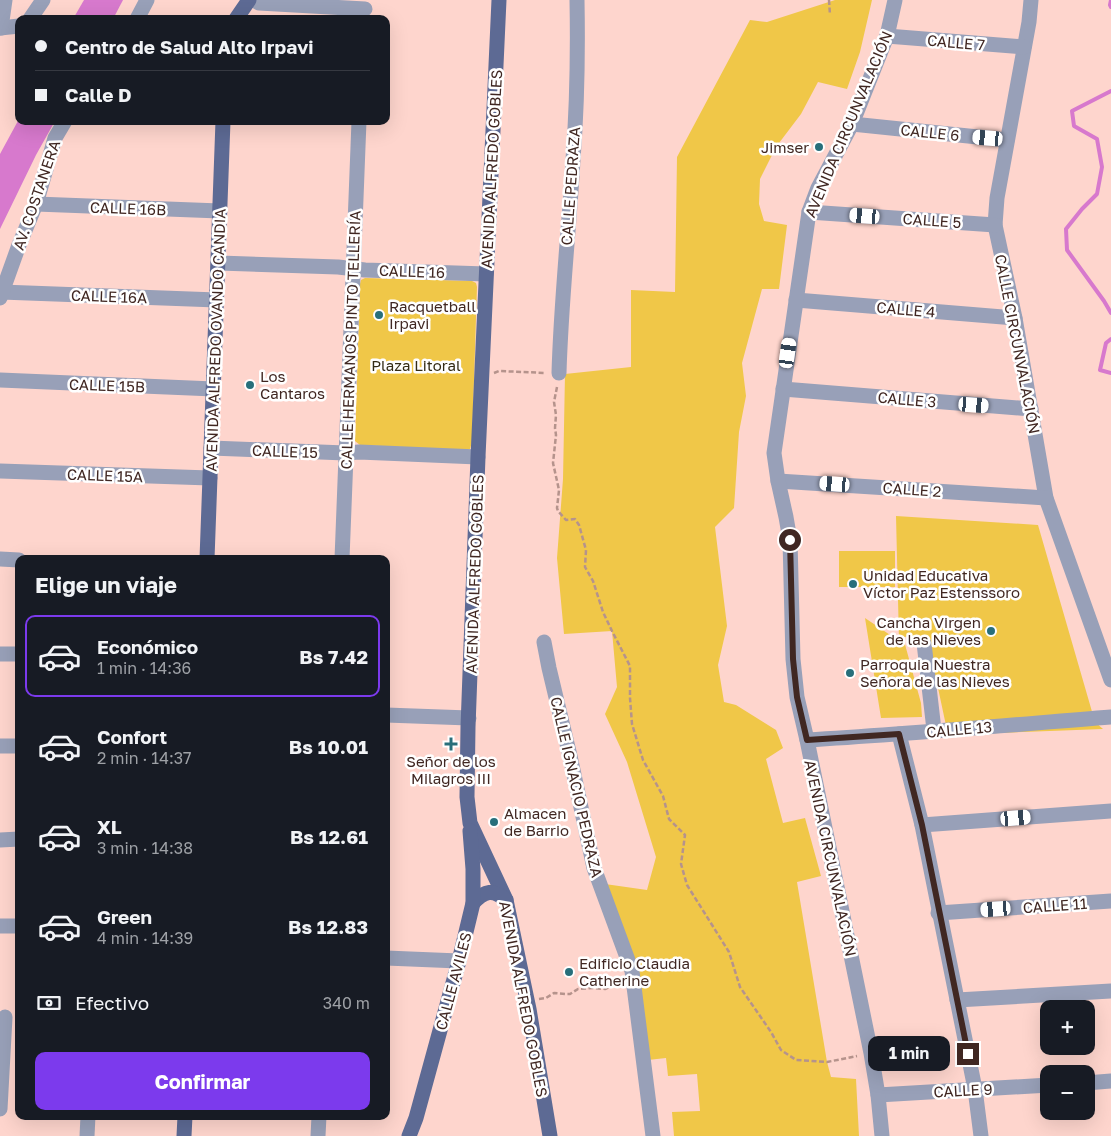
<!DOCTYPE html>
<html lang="es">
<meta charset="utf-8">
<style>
:root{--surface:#171b24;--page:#20242c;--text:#f1f3f6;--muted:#9ea1a6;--line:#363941;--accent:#7c3aed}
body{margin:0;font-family:"Golos Text",sans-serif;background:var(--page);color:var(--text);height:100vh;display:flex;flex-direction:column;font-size:19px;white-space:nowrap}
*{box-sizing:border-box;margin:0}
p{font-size:16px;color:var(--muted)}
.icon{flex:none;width:28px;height:28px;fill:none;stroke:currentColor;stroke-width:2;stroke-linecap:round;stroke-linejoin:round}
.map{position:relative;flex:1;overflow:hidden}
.side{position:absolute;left:15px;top:555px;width:375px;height:565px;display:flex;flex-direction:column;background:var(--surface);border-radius:10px;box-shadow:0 5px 20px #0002}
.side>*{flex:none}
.hud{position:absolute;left:15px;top:15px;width:375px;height:110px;border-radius:10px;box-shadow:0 5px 20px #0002;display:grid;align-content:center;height:110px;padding:0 20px;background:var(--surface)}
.buttons{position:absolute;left:1040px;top:1000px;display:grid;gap:10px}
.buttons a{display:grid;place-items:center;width:55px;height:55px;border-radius:10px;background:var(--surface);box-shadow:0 5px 20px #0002;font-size:25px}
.end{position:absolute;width:22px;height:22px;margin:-11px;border:6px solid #402722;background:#fff;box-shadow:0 0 0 2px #fff}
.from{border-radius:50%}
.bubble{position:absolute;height:35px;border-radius:10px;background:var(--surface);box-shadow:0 5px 20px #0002;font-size:16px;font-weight:700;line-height:35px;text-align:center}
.car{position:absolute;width:15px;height:30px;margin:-15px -8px;border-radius:6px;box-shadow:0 0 4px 1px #0007;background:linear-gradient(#fff 24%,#345 0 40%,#fff 0 76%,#345 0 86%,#fff 0)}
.hud b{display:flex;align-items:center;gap:18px;height:48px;font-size:19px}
.hud b+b{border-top:1px solid var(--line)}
.hud i{width:12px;height:12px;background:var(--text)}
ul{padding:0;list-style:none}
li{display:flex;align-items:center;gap:15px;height:82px;margin:0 10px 8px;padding:0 10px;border:2px solid transparent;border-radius:10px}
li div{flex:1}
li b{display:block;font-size:19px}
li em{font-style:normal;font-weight:700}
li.active{border-color:var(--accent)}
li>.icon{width:45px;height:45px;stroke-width:1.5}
h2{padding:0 20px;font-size:22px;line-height:60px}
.pay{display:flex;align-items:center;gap:12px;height:55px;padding:0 20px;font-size:19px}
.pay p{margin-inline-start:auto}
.button{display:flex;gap:10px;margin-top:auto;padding:10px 20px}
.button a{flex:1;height:58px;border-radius:10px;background:var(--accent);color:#fff;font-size:20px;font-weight:700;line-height:58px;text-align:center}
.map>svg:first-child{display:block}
.green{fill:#f0c748}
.water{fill:#d779cd}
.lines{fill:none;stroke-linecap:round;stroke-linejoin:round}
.stream{stroke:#d779cd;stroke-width:4}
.path{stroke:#b5938c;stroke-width:2.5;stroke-dasharray:5 2.5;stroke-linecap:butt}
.minor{stroke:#98a0b8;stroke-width:15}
.major{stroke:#5d6a94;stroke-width:15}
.route{stroke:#402722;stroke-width:6}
.poi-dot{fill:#286f7b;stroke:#fff;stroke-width:2}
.labels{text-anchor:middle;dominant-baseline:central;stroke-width:5;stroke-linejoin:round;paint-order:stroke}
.street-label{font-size:15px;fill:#402722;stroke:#fff}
.poi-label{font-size:15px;fill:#402722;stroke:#fff;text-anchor:start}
.park-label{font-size:15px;fill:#332b15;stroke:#fff}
</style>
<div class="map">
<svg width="1111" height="1136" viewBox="0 0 1111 1136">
<rect width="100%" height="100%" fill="#fed5cd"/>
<g class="green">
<polygon points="835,0 872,0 860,52 847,89 818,82 801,114 776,147 760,179 759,204 764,221 787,225 779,289 762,289 742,363 746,396 739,432 734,508 715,527 727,626 718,665 724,702 736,705 776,730 783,748 766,759 783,823 805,818 821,876 797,882 827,1062 831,1077 856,1079 859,1136 674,1136 672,1112 700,1111 697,1074 668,1076 666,1058 648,1060 635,964 598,883 647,890 656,857 627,762 605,714 617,687 612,631 564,634 557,558 563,479 565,374 631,367 631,290 675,292 677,157 750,20 767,22"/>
<polygon points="365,278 472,281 476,283 477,287 472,442 470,449 466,450 360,445 355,441 360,284 361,280"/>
<polygon points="896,516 1038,525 1095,722 1103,729 948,735 927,636 903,637 921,703 922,717 881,718 865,618 899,641"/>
<rect x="839" y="551" width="56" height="36"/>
</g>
<g class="water">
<polygon points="84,0 123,0 113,19 73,19"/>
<polygon points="19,119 19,121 55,121 36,155 0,229 0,154"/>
</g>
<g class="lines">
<g class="stream">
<polyline points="1111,0 1110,5 1111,7"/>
<polyline points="1111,91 1072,111 1074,126 1097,139 1102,167 1097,194 1082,209 1066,229 1067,250 1104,301 1111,313"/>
<polyline points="1111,339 1106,343 1100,370 1111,373"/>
</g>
<g class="path">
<polyline points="829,0 830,15"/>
<polyline points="494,373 499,371 546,373"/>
<polyline points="557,387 554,402 556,415 555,428 556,435 553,463 559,490 557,508 558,511 566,520 575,519 579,525 586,550 585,567 593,581 603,612 612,631 630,666 630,698 632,724 643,760 663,796 669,819 685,835 681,864 687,885 729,952 740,987 771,1032 781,1050 796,1060 827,1062 857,1056"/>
<polyline points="539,999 546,998 554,993 566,994 570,994 578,989 593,988 605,989 622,982"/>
</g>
<g class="minor">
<polyline points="254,0 259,3 365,9"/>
<polyline points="1031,0 1029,22 997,198 995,225 1015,318 1046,498 1111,680"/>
<polyline points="30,19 43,0"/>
<polyline points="137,19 147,0"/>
<polyline points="0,28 19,26"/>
<polyline points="1,28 5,0"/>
<polyline points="887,36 1024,47"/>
<polyline points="852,124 1007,140"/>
<polyline points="36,204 220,211"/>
<polyline points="809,212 995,225"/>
<polyline points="219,263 338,267 365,270 486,274"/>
<polyline points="1,292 217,300"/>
<polyline points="0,298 19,245 36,204 55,138 65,121"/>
<polyline points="796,300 1015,318"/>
<path d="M559,373C561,301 569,231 573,160C577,107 578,53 577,0"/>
<polyline points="0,380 214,389"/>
<polyline points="783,389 1031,409"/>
<polyline points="211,448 346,453 359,452 478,457"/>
<polyline points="0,471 210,478"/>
<polyline points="778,481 1046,498"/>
<polyline points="0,559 19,560"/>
<polyline points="342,559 359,121"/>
<polyline points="544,642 549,668 570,756 594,868 632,971 653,1136"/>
<polyline points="924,643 934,730"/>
<polyline points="0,654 19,654"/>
<polyline points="386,715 469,718"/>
<polyline points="899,734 922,825 975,1089 981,1136"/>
<path d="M807,740C908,734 1010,725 1111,717"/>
<polyline points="0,746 19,746"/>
<polyline points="922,825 1111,811"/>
<polyline points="0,840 19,839"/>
<polyline points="938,913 1111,901"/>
<polyline points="0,926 19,926"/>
<polyline points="386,958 459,961"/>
<polyline points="957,1000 1111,991"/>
<polyline points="1086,1083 1111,1081"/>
<polyline points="878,1095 1049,1085"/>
<polyline points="0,1109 5,1017"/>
<polyline points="87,1136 88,1116"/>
<polyline points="318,1136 319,1116"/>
<polyline points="882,1136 878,1095 871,1053 807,740 797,697 793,659 790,540 786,517 778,481 774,453 809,212 818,188 852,124 887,36 895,0"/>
</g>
<g class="major">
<polyline points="499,0 478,457 468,727 467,797 470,823 506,900 529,1009 550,1136"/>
<polyline points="236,19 249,0"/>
<polyline points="207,559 223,121"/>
<path d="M473,903C485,890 493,889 506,900"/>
<polyline points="184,1136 185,1116"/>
<polyline points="409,1136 416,1118 459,961 473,903 473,869 470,831"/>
</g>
</g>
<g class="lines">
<polyline class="route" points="790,540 793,659 797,697 807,740 899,734 922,825 968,1054"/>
</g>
<g class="poi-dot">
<circle cx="819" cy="147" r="5"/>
<circle cx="379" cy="315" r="5"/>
<circle cx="250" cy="385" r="5"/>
<circle cx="853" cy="584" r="5"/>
<circle cx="991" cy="631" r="5"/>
<circle cx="850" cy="673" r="5"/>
<path d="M448.5 736.5h5v5h5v5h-5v5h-5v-5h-5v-5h5z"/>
<circle cx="494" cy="822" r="5"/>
<circle cx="569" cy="972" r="5"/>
</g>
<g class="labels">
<g class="street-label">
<text transform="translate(956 42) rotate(5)">CALLE 7</text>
<text transform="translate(848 124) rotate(-67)">AVENIDA CIRCUNVALACIÓN</text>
<text transform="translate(930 132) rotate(6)">CALLE 6</text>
<text transform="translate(491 169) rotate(-87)">AVENIDA ALFREDO GOBLES</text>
<text transform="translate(570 186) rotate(-86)">CALLE PEDRAZA</text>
<text transform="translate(36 195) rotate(-71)">AV. COSTANERA</text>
<text transform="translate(128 208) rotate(2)">CALLE 16B</text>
<text transform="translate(932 220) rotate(4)">CALLE 5</text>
<text transform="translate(412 271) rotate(2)">CALLE 16</text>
<text transform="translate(109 296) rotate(2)">CALLE 16A</text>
<text transform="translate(906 309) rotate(5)">CALLE 4</text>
<text transform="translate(215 340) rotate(-88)">AVENIDA ALFREDO OVANDO CANDIA</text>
<text transform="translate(350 340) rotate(-88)">CALLE HERMANOS PINTO TELLERÍA</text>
<text transform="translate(1018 344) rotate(79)">CALLE CIRCUNVALACIÓN</text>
<text transform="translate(107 385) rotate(2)">CALLE 15B</text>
<text transform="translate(907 399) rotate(5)">CALLE 3</text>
<text transform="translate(285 451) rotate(2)">CALLE 15</text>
<text transform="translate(105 475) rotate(2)">CALLE 15A</text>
<text transform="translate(912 489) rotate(4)">CALLE 2</text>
<text transform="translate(474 574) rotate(-88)">AVENIDA ALFREDO GOBLES</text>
<text transform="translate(959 729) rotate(-5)">CALLE 13</text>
<text transform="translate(577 787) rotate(77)">CALLE IGNACIO PEDRAZA</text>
<text transform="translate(831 858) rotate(78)">AVENIDA CIRCUNVALACIÓN</text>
<text transform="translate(1055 905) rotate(-4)">CALLE 11</text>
<text transform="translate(453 981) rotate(-75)">CALLE AVILES</text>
<text transform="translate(524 999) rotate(79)">AVENIDA ALFREDO GOBLES</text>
<text transform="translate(963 1090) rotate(-3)">CALLE 9</text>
</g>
<g class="poi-label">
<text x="809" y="147" text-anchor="end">Jimser</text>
<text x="389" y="306">Racquetball<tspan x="389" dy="17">Irpavi</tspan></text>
<text x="260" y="376">Los<tspan x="260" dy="17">Cantaros</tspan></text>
<text x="863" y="575">Unidad Educativa<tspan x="863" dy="17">Víctor Paz Estenssoro</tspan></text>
<text x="981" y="622" text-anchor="end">Cancha Virgen<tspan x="981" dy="17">de las Nieves</tspan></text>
<text x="860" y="664">Parroquia Nuestra<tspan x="860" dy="17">Señora de las Nieves</tspan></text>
<text x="451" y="761" text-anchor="middle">Señor de los<tspan x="451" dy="17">Milagros III</tspan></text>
<text x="504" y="813">Almacen<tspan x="504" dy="17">de Barrio</tspan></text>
<text x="579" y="963">Edificio Claudia<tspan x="579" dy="17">Catherine</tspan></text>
</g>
<g class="park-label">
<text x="416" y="365">Plaza Litoral</text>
</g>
</g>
</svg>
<div class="buttons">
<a>+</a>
<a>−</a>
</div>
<i class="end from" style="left:790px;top:540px"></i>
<i class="end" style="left:968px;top:1054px"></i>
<div class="bubble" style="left:868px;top:1036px;width:82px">1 min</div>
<i class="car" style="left:988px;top:138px;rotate:275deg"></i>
<i class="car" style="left:865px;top:216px;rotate:274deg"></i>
<i class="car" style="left:788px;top:353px;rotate:8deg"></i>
<i class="car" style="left:974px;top:405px;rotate:94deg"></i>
<i class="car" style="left:835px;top:484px;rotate:274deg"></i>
<i class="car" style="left:1016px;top:818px;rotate:85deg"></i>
<i class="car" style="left:996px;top:909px;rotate:266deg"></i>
<div class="hud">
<b><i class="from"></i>Centro de Salud Alto Irpavi</b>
<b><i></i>Calle D</b>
</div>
<section class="side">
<h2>Elige un viaje</h2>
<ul>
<li class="active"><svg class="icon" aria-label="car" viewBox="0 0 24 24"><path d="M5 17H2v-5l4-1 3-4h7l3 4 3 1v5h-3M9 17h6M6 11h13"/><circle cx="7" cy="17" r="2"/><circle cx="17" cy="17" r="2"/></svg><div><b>Económico</b><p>1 min · 14:36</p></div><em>Bs 7.42</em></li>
<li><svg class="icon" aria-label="car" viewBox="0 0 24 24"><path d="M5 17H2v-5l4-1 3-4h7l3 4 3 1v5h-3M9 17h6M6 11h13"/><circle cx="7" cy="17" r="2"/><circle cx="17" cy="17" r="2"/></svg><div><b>Confort</b><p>2 min · 14:37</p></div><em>Bs 10.01</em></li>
<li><svg class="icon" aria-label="car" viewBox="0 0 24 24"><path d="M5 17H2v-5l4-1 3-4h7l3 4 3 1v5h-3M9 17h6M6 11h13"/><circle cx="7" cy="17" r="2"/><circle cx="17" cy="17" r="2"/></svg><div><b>XL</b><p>3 min · 14:38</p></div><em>Bs 12.61</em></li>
<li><svg class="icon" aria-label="car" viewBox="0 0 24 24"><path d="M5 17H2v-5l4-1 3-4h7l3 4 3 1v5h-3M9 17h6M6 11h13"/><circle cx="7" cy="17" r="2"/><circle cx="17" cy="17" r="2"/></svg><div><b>Green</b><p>4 min · 14:39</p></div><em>Bs 12.83</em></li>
</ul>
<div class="pay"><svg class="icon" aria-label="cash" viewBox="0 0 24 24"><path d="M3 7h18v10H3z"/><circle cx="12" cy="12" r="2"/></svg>Efectivo<p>340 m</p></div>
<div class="button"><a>Confirmar</a></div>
</section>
</div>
